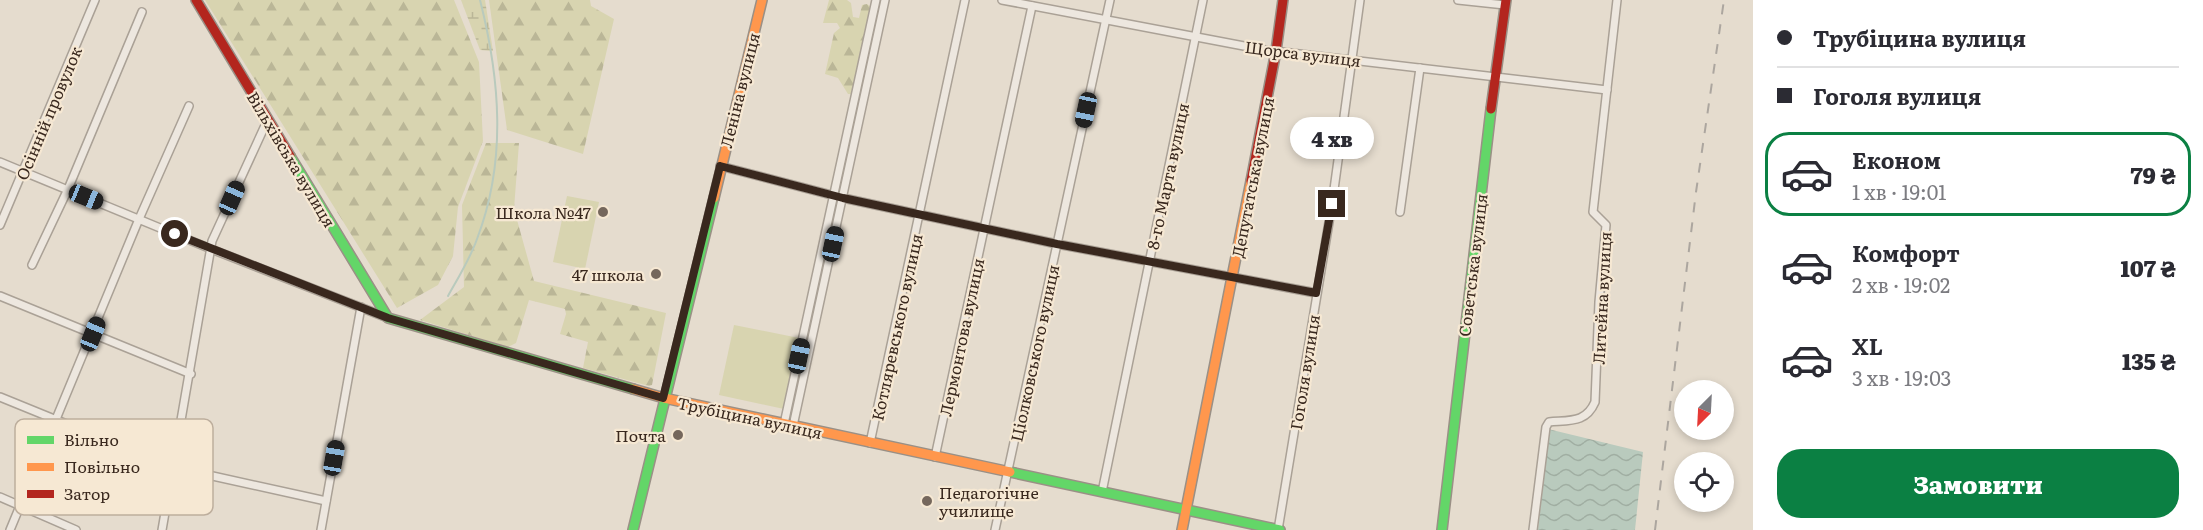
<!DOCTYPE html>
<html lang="uk">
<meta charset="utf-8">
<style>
:root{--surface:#fff;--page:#f7f7f7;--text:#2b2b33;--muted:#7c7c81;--line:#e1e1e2;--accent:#0b8043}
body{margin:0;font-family:Literata,serif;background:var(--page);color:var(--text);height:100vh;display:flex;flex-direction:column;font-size:22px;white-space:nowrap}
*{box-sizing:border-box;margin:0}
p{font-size:20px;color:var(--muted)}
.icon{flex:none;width:33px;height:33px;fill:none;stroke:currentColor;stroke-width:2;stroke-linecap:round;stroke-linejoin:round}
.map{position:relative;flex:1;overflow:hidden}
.side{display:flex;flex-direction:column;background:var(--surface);width:450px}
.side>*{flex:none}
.guide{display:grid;align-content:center;height:132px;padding:0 24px;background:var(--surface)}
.needle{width:39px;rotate:204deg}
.tools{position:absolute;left:1674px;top:380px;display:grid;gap:12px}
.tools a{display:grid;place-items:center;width:60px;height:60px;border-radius:50%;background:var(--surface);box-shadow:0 3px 9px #0003;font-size:30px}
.end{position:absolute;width:27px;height:27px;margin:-14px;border:8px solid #39281e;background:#fff;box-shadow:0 0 0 3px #fff}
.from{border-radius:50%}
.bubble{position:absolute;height:42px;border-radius:21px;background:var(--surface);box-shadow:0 3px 9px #0003;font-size:20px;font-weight:800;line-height:42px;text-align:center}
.car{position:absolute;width:18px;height:36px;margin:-18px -9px;border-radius:8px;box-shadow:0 0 4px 2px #0007;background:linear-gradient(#222 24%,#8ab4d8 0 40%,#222 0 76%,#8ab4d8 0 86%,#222 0)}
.guide b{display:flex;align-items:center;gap:21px;height:57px;font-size:22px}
.guide b+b{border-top:2px solid var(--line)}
.guide i{width:15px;height:15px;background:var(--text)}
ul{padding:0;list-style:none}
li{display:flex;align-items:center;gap:18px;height:84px;margin:0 12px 9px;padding:0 12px;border:3px solid transparent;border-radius:24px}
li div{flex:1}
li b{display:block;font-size:22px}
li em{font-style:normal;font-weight:800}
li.active{border-color:var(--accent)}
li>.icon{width:54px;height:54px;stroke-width:1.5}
.cta{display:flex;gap:12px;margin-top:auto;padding:12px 24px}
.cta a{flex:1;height:69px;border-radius:24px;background:var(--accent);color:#fff;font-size:24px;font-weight:800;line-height:69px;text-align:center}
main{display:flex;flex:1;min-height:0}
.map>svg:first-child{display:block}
.forest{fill:url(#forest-firs)}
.wetland{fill:url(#wetland-marsh)}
.park{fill:#d8d4b0}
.water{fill:url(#water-waves)}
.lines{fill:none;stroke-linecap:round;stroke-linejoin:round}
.stream{stroke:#b9cabd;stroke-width:2}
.street-casing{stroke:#aaa196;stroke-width:10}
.fast-casing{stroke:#9a9086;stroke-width:12}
.slow-casing{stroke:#9a9086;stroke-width:12}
.jam-casing{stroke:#9a9086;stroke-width:12}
.street{stroke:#ede7df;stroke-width:7}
.fast{stroke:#63d668;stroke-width:9}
.slow{stroke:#ff974d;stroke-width:9}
.jam{stroke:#b3261e;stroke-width:9}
.rail{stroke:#aca69f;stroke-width:2;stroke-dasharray:10 10;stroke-linecap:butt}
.route{stroke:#39281e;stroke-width:8}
.poi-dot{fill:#75675c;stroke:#f6e8d3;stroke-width:2}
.labels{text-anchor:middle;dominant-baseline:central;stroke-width:4.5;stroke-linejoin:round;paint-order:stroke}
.street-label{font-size:16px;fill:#39281e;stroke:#f6e8d3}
.poi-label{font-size:16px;fill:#39281e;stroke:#f6e8d3;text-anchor:end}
.key{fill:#f6e8d3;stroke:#bdae9d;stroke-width:1.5}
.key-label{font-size:16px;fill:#39281e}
</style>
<main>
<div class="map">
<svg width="1753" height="530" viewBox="0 0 1753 530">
<defs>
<pattern id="forest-firs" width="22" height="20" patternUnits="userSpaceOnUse" patternTransform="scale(1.5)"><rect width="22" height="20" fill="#d8d4b0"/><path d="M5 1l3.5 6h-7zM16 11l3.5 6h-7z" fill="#bab697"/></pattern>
<pattern id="wetland-marsh" width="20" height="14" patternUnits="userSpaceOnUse" patternTransform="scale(1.5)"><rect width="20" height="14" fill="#d8d4b0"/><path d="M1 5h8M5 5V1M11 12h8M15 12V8" fill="none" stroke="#bab697"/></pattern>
<pattern id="water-waves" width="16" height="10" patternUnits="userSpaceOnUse" patternTransform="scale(1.5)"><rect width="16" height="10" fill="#b9cabd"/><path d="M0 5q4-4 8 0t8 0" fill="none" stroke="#a0aea2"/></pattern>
</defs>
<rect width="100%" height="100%" fill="#e5dcce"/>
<g class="forest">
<polygon points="205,0 454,0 479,62 483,141 458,207 453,256 438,285 397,308"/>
<polygon points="489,0 590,0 591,6 614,19 583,154 507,130"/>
<polygon points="829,0 847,0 851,3 853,17 859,18 862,5 867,4 871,7 853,94 848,94 838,78 825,74 834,33 840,28 837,23 823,23"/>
<polygon points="486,143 519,143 514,209 534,281 666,313 652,385 649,386 583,368 588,342 560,334 566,314 565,309 529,300 516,343 508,347 420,320 464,287 462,205"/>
</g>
<polygon class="wetland" points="461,0 485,0 493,51 480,50"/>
<g class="park">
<polygon points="567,196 599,202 585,269 553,262"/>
<polygon points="734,325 799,338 784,409 719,395"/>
</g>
<polygon class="water" points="1548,429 1643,452 1635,530 1538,530"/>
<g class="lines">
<path class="stream" d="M448,296C458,278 470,259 477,239C507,161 500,79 480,0"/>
<defs>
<g id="street">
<polyline points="1002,0 1265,50 1607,90"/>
<polyline points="1458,0 1505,5"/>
<polyline points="0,162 211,249 388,318"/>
<polyline points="720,166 843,198 1057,244 1316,293"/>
<polyline points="1400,212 1420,68"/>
<polyline points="0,225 95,0"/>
<polyline points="32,265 68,189 142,12"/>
<polyline points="0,296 191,374"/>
<polyline points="0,397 172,467 326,501"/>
<polyline points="784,424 876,0"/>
<polyline points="793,426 885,0"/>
<polyline points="870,443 965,0"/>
<polyline points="935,457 1032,6"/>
<polyline points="1102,492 1203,0"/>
<polyline points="0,497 76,530"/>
<polyline points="10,530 139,219 189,106"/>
<polyline points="162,530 212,241 268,119"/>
<polyline points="321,530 361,307"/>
<polyline points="995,530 1110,0"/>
<polyline points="1278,530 1332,204 1360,0"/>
<path d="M1533,530L1546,427L1549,422C1570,420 1586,423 1595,402L1599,302L1606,225L1593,212L1617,0"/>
</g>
<g id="fast">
<polyline points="290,156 388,318 633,389"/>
<polyline points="1010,472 1280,530"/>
<polyline points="633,530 714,198"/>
<polyline points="1442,530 1491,109"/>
</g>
<g id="slow">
<polyline points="714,198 762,0"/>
<polyline points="633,389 664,398 1010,472"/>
<polyline points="1182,530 1251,181"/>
</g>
<g id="jam">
<polyline points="196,0 290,156"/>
<polyline points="1491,109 1506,0"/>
<polyline points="1251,181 1276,51 1283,0"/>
</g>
</defs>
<use href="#street" class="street-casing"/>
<use href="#fast" class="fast-casing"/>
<use href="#slow" class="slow-casing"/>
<use href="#jam" class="jam-casing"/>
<use href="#street" class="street"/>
<use href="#fast" class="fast"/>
<use href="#slow" class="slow"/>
<use href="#jam" class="jam"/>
<polyline class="rail" points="1655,530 1696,192 1724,0"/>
</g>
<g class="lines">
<polyline class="route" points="175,234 388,318 663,398 720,166 843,198 1057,244 1316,293 1332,204"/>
</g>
<g class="poi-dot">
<circle cx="603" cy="212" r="6"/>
<circle cx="656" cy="274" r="6"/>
<circle cx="678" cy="435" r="6"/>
<circle cx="927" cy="501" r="6"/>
</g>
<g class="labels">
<g class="street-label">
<text transform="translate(1303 53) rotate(7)">Щорса вулиця</text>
<text transform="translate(739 90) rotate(-76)">Леніна вулиця</text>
<text transform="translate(48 113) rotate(-67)">Осінній провулок</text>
<text transform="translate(292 159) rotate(59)">Вільхівська вулиця</text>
<text transform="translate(1167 176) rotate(-78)">8-го Марта вулиця</text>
<text transform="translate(1252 177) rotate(-79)">Депутатська вулиця</text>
<text transform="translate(1472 265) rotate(-83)">Советська вулиця</text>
<text transform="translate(1601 298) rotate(-87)">Литейна вулиця</text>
<text transform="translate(896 327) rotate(-78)">Котляревського вулиця</text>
<text transform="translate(961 337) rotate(-78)">Лермонтова вулиця</text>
<text transform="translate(1034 353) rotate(-78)">Ціолковського вулиця</text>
<text transform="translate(1304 372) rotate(-81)">Гоголя вулиця</text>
<text transform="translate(750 417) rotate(12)">Трубіцина вулиця</text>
</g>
<g class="poi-label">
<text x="591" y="212">Школа №47</text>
<text x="644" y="274">47 школа</text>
<text x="666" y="435">Почта</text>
<text x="939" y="492" text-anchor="start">Педагогічне<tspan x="939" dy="18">училище</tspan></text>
</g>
</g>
<rect x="15" y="419" width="198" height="96" rx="9" class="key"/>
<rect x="27" y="436" width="27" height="8" fill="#63d668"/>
<rect x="27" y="463" width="27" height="8" fill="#ff974d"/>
<rect x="27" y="490" width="27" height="8" fill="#b3261e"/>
<g class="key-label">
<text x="64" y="446">Вільно</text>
<text x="64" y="473">Повільно</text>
<text x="64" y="500">Затор</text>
</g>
</svg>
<div class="tools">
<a><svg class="needle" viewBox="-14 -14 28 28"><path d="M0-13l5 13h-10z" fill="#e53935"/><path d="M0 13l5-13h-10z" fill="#7c7c81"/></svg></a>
<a><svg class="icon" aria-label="locate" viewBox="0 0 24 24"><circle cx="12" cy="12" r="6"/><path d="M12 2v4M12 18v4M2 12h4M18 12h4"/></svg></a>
</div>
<i class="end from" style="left:175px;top:234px"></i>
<i class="end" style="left:1332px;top:204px"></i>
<div class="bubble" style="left:1290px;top:117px;width:84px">4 хв</div>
<i class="car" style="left:1086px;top:110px;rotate:192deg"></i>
<i class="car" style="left:86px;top:197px;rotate:112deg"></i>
<i class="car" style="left:232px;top:198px;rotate:24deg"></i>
<i class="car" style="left:833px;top:244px;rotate:12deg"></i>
<i class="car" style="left:93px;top:334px;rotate:22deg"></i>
<i class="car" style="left:799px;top:356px;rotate:12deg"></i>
<i class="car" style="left:334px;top:458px;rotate:10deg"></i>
</div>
<section class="side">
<div class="guide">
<b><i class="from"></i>Трубіцина вулиця</b>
<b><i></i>Гоголя вулиця</b>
</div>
<ul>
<li class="active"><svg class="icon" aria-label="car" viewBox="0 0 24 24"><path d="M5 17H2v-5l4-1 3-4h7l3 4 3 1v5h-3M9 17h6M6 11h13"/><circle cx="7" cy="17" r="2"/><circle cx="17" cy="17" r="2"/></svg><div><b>Економ</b><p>1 хв · 19:01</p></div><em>79 ₴</em></li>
<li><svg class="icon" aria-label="car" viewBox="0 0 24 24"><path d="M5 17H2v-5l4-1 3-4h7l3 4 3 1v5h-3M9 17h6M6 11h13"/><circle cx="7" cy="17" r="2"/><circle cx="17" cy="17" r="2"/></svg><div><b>Комфорт</b><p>2 хв · 19:02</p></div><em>107 ₴</em></li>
<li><svg class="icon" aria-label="car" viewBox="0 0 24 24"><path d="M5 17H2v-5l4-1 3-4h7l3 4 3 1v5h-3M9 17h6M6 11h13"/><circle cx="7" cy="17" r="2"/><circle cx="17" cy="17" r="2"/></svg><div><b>XL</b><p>3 хв · 19:03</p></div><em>135 ₴</em></li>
</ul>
<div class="cta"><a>Замовити</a></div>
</section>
</main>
